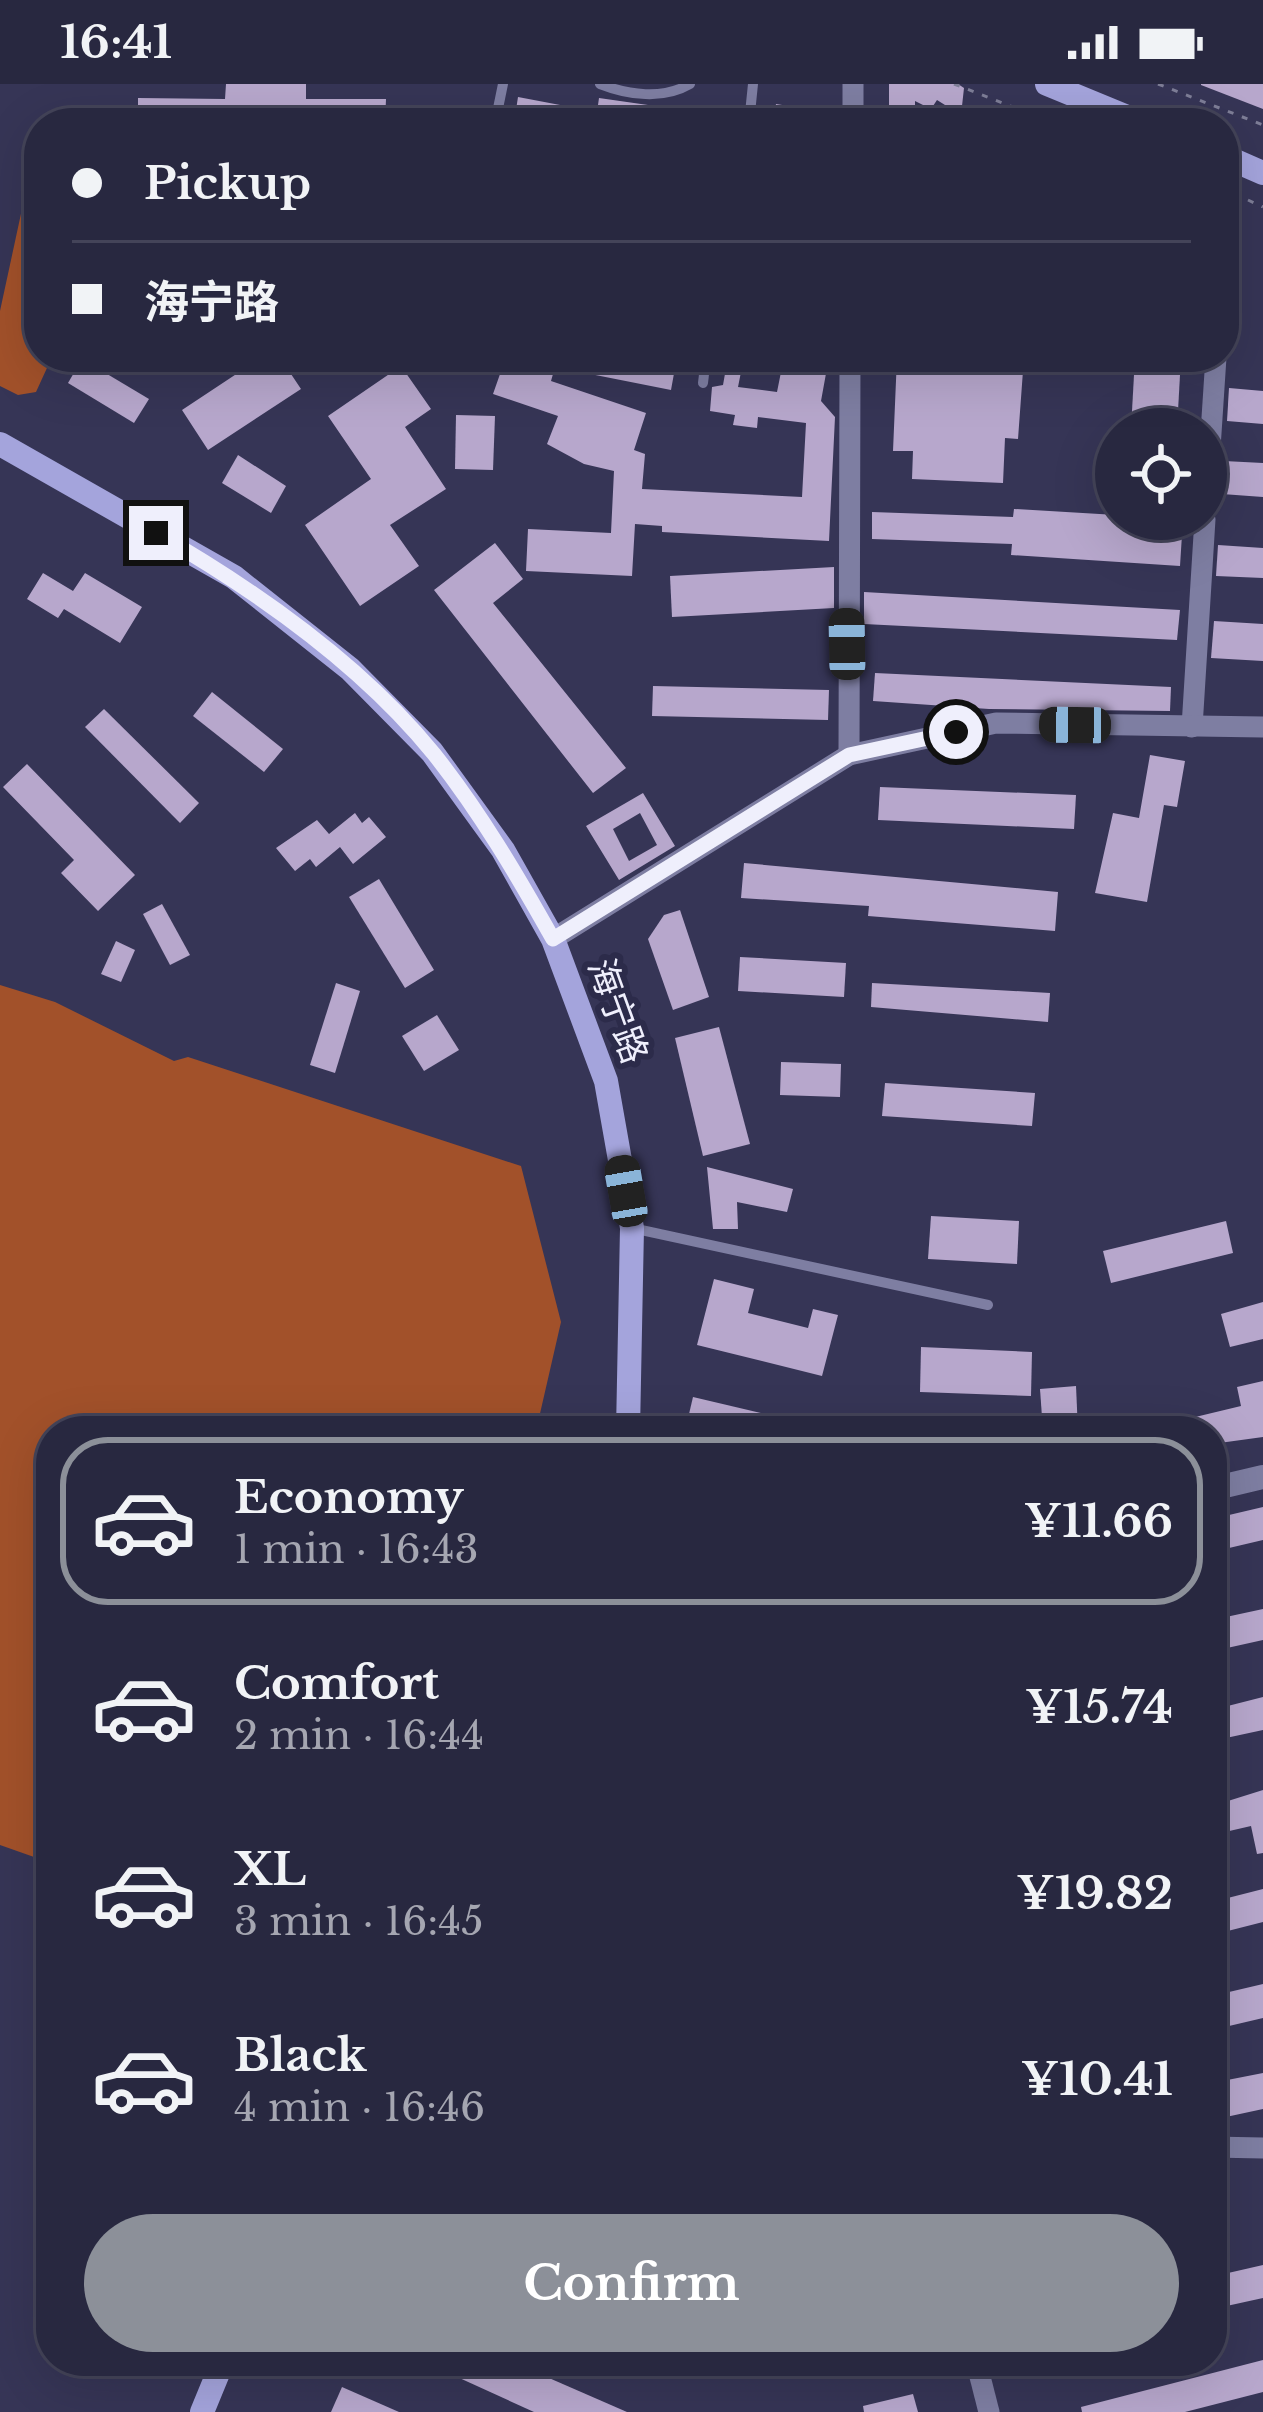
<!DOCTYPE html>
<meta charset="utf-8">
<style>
:root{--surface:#282840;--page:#34344b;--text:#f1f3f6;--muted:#a5a6b1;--line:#444459;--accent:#8c9099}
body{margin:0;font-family:"Libre Baskerville","Noto Sans SC",serif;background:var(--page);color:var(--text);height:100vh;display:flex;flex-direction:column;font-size:45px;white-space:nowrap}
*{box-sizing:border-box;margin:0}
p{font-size:39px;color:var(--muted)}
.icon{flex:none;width:66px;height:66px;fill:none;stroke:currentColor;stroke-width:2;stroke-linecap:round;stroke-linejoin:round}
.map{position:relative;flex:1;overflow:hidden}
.sheet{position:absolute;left:36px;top:1332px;width:1191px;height:960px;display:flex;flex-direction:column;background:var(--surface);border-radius:48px;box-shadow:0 12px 48px #0002,0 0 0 3px var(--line)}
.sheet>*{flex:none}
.top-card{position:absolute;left:24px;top:24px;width:1215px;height:264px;border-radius:48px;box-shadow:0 12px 48px #0002,0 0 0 3px var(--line);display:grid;align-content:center;height:264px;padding:0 48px;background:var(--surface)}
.fabs{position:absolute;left:1095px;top:324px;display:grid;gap:24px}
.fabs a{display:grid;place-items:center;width:132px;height:132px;border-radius:50%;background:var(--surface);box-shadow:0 12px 48px #0002,0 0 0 3px var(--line);font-size:60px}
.end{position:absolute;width:54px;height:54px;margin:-27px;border:15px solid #efeffc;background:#111;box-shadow:0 0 0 6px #111}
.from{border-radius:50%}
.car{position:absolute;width:36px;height:72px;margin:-36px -18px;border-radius:15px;box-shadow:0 0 9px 3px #0007;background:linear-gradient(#222 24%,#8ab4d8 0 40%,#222 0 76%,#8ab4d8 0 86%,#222 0)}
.top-card b{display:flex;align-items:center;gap:42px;height:114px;font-size:45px}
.top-card b+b{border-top:3px solid var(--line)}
.top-card i{width:30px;height:30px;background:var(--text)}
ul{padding:21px 0 0;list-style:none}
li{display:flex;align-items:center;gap:36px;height:168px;margin:0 24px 18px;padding:0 24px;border:6px solid transparent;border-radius:48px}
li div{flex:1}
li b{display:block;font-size:45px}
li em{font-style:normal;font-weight:800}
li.active{border-color:var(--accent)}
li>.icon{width:108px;height:108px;stroke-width:1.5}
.primary-button{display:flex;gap:24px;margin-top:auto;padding:24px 48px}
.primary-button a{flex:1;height:138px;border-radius:72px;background:var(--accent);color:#fff;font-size:48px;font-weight:800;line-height:138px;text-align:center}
.status{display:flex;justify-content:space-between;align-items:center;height:84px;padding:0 60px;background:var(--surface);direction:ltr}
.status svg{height:33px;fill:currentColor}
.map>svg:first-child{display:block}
.forest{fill:#a2512a}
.building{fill:#b7a7cc;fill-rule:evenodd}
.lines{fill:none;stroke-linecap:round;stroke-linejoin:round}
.path{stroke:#7e7e97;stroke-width:3;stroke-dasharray:6 9;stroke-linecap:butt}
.service{stroke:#7e7ea2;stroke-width:10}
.minor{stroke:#7e7ea2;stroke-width:21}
.tertiary{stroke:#7e7ea2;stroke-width:24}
.secondary{stroke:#a4a4dc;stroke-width:24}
.route{stroke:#efeffc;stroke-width:15}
.labels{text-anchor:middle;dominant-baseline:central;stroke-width:12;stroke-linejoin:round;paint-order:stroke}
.street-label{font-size:36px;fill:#efeffc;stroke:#2c2b4a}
</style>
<div class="status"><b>16:41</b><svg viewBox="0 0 49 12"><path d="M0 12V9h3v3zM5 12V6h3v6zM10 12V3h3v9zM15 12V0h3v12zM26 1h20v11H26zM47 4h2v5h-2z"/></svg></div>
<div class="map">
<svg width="1263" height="2328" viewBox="0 0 1263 2328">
<rect width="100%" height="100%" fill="#363556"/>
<g class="forest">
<polygon points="30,88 39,90 39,273 52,273 36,308 18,311 0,302 0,227"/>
<polygon points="0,901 55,918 174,977 188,973 521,1082 561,1238 536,1347 51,1347 51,1779 0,1761"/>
</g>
<g class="building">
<polygon points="226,0 306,0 306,15 386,15 385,39 138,39 138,14 225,15"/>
<polygon points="889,0 958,0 964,4 961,31 937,16 931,25 915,17 915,39 889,39"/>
<polygon points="1201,0 1263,0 1263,25 1201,1"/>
<polygon points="518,13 597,28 599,14 662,23 660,39 514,39"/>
<polygon points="776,20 838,30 838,39 773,39"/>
<polygon points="262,273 296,273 302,282 291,290 301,305 208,366 182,326"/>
<polygon points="506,273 677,273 671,306 555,283 551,297 646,329 634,366 645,370 642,405 802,413 806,339 758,333 757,344 733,341 735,331 710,327 712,303 723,301 728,273 744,273 738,303 777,308 784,273 829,273 821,317 835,333 829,457 662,448 662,442 635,440 632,492 526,487 528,445 611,449 614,387 584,380 547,360 558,332 493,310"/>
<polygon points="897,273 1024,273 1018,355 1005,354 1003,399 912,395 913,367 893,367"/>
<polygon points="1135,273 1181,273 1177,345 1131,345"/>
<polygon points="82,275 149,315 134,339 68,299"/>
<polygon points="401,282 431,325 405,343 446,405 390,441 419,482 360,522 305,441 371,395 328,332"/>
<polygon points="1229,304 1263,307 1263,340 1227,337"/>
<polygon points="456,331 495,332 493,386 455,385"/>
<polygon points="238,371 286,402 271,429 222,399"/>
<polygon points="1224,377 1263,379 1263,413 1222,410"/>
<polygon points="1014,425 1183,435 1180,482 1011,471 1012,460 872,455 872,428 1013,433"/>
<polygon points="495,459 523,495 493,519 626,684 593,709 434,506"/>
<polygon points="1218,461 1263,464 1263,494 1216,492"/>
<polygon points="834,483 834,524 672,533 670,492"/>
<polygon points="43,489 73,507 85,489 142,523 120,559 64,525 58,534 27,515"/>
<polygon points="864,508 1180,526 1177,556 864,540"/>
<polygon points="1214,537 1263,540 1263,577 1211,574"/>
<polygon points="875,589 1171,603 1170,627 989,625 873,617"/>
<polygon points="653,602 829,606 828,636 652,632"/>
<polygon points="212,608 283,665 264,688 193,632"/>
<polygon points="104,625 199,719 180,739 85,643"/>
<polygon points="1150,671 1185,677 1177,723 1164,721 1147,818 1095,809 1113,729 1139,734"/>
<polygon points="27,680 135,791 98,827 61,789 74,776 3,703"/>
<polygon points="880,703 1076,711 1074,745 878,736"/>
<path d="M643,709L675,762L619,796L586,742ZM640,729L657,761L629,777L613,745Z"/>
<polygon points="355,729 362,739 369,733 386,753 353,780 340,763 316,783 310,775 295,787 276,764 317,736 329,750"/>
<polygon points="744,779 1058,808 1055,847 868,832 869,822 741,814"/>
<polygon points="379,795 434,886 405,904 349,813"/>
<polygon points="162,820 190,871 170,881 143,830"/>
<polygon points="680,826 709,913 673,926 648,855 664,831"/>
<polygon points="116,857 135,866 121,898 101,890"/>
<polygon points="740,873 846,879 844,913 738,907"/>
<polygon points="336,899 360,907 335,989 310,981"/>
<polygon points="872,899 1050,909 1048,938 871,923"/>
<polygon points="437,931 459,966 424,987 402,952"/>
<polygon points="719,943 750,1060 703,1072 675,954"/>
<polygon points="781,978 841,980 840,1013 780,1011"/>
<polygon points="885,999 1035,1009 1032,1042 882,1032"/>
<polygon points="707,1083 793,1105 787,1128 737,1118 738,1145 713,1145"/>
<polygon points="931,1132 1019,1137 1017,1180 928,1175"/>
<polygon points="1226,1137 1233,1169 1111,1199 1103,1167"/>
<polygon points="714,1195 754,1205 748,1229 808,1244 813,1225 838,1231 822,1292 697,1261"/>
<polygon points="1263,1218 1263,1255 1230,1263 1221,1230"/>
<polygon points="921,1263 1032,1268 1031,1312 920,1308"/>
<polygon points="1263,1297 1263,1353 1212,1360 1212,1347 1163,1347 1162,1341 1241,1322 1237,1303"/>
<polygon points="1076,1302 1078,1347 1043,1347 1040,1305"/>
<polygon points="693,1313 811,1341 811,1347 685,1347"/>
<polygon points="1263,1423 1263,1456 1212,1468 1212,1435"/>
<polygon points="1263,1525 1263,1556 1218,1566 1212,1536"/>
<polygon points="1263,1613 1263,1646 1212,1657 1212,1626"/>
<polygon points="1263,1706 1263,1769 1257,1770 1251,1742 1212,1751 1212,1722"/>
<polygon points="1263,1805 1263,1838 1212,1851 1212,1818"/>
<polygon points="1263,1900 1263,1934 1212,1946 1212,1912"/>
<polygon points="1263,1989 1263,2025 1212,2036 1212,1999"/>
<polygon points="1263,2181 1263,2214 1222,2223 1215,2192"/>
<polygon points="1263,2276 1263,2308 1185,2328 1082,2328 1081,2323"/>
<polygon points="422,2277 510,2277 627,2328 534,2328"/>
<polygon points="342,2303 399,2328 331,2328"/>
<polygon points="913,2310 918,2328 864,2328 863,2322"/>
</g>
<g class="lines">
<g class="path">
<polyline points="954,0 1054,39"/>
<polyline points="1158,0 1263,41"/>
<polyline points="1248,116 1263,123"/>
</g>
<g class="service">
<path d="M600,0C628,11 663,16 690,0"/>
<polyline points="495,39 503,0"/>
<polyline points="749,39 753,0"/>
<polyline points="703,299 706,273"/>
<polyline points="632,1144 988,1221"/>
</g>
<g class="minor">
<polyline points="853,39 853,0"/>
<polyline points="1224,138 1228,74"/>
<polyline points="1206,425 1216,273"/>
<polyline points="1192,643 1205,435"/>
<polyline points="849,671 850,273"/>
<polyline points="553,855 849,671 996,639 1263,643"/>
<polyline points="1212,2063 1263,2064"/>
<polyline points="976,2277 989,2328"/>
</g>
<polyline class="tertiary" points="1212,1405 1263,1393"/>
<g class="secondary">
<polyline points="1047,0 1142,39"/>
<polyline points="1224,72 1263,89"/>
<polyline points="0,360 234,493 350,585 432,668 503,766 553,855 606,997 632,1144 628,1347"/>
<polyline points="202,2328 223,2277"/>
</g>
</g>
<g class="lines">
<path class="route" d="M156,449C255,506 361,580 434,670C480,728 517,791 553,855L849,671L956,648"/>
</g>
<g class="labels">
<g class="street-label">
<text transform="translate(618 927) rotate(70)">海宁路</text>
</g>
</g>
</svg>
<div class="fabs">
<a><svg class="icon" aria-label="locate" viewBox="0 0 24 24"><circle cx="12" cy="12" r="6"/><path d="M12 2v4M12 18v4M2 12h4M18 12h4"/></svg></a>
</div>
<i class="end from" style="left:956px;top:648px"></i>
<i class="end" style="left:156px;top:449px"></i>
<i class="car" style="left:847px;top:560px;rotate:359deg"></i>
<i class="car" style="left:1075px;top:641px;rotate:271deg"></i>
<i class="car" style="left:626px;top:1107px;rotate:350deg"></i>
<div class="top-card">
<b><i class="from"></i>Pickup</b>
<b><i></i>海宁路</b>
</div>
<section class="sheet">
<ul>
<li class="active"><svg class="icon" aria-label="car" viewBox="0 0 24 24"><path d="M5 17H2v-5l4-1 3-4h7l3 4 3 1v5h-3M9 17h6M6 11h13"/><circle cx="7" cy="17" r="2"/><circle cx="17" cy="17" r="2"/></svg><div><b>Economy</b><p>1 min · 16:43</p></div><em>¥11.66</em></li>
<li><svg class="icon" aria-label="car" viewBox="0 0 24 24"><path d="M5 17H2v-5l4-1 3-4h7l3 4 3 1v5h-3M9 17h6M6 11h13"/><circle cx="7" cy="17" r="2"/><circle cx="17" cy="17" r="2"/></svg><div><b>Comfort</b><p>2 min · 16:44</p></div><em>¥15.74</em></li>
<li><svg class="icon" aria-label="car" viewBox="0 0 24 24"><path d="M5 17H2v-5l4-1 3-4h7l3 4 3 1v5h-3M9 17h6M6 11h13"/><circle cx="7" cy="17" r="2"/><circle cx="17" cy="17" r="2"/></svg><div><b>XL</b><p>3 min · 16:45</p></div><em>¥19.82</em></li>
<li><svg class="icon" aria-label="car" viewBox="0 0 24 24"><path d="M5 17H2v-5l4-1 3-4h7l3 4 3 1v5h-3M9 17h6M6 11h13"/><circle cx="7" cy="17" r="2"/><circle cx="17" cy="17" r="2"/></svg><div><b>Black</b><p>4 min · 16:46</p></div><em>¥10.41</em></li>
</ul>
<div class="primary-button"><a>Confirm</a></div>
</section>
</div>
